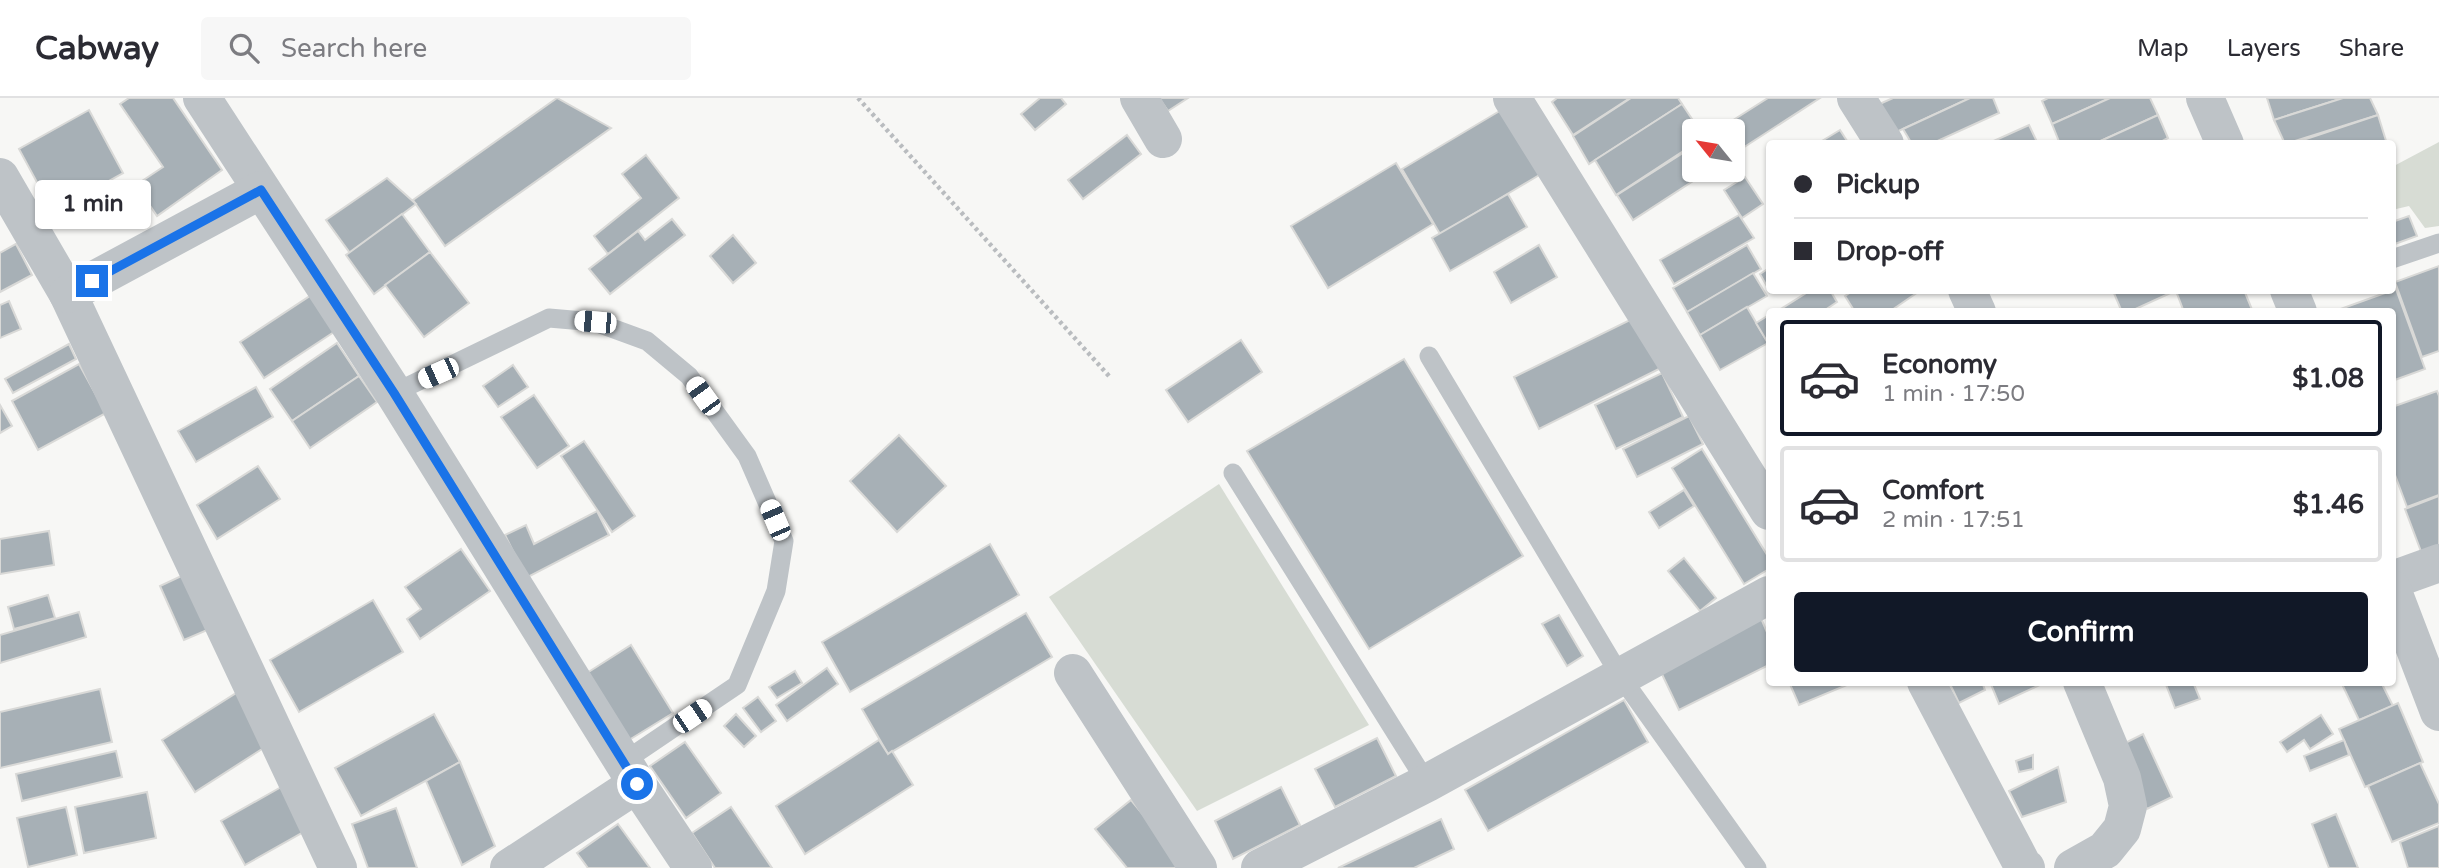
<!DOCTYPE html>
<meta charset="utf-8">
<style>
:root{--surface:#fff;--page:#f7f7f7;--text:#2b2b33;--muted:#7c7c81;--line:#e1e1e2;--accent:#111827}
body{margin:0;font-family:"Varela Round",sans-serif;background:var(--page);color:var(--text);height:100vh;display:flex;flex-direction:column;font-size:26px;white-space:nowrap}
*{box-sizing:border-box;margin:0}
p{font-size:23px;color:var(--muted)}
.icon{flex:none;width:38px;height:38px;fill:none;stroke:currentColor;stroke-width:2;stroke-linecap:round;stroke-linejoin:round}
.map{position:relative;flex:1;overflow:hidden}
.details{position:absolute;left:1766px;top:210px;width:630px;height:378px;display:flex;flex-direction:column;background:var(--surface);border-radius:7px;box-shadow:0 2px 5px #0004}
.details>*{flex:none}
.top-card{position:absolute;left:1766px;top:42px;width:630px;height:154px;border-radius:7px;box-shadow:0 2px 5px #0004;display:grid;align-content:center;height:154px;padding:0 28px;background:var(--surface)}
.needle{width:46px;rotate:300deg}
.tools{position:absolute;left:1682px;top:21px;display:grid;gap:14px}
.tools a{display:grid;place-items:center;width:63px;height:63px;border-radius:7px;background:var(--surface);box-shadow:0 2px 5px #0004;font-size:35px}
.end{position:absolute;width:32px;height:32px;margin:-16px;border:9px solid #1a73e8;background:#fff;box-shadow:0 0 0 4px #fff}
.from{border-radius:50%}
.bubble{position:absolute;height:49px;border-radius:7px;background:var(--surface);box-shadow:0 2px 5px #0004;font-size:23px;font-weight:700;line-height:49px;text-align:center}
.car{position:absolute;width:21px;height:42px;margin:-21px -10px;border-radius:9px;box-shadow:0 0 5px 2px #0007;background:linear-gradient(#fff 24%,#345 0 40%,#fff 0 76%,#345 0 86%,#fff 0)}
.top-card b{display:flex;align-items:center;gap:24px;height:66px;font-size:26px}
.top-card b+b{border-top:2px solid var(--line)}
.top-card i{width:18px;height:18px;background:var(--text)}
ul{padding:12px 0 0;list-style:none}
li{display:flex;align-items:center;gap:21px;height:116px;margin:0 14px 10px;padding:0 14px;border:4px solid var(--line);border-radius:7px}
li div{flex:1}
li b{display:block;font-size:26px}
li em{font-style:normal;font-weight:700}
li.active{border-color:var(--accent)}
li>.icon{width:63px;height:63px;stroke-width:1.5}
.button{display:flex;gap:14px;margin-top:auto;padding:14px 28px}
.button a{flex:1;height:80px;border-radius:7px;background:var(--accent);color:#fff;font-size:28px;font-weight:700;line-height:80px;text-align:center}
header{display:flex;align-items:center;gap:42px;box-sizing:border-box;height:98px;padding:0 35px;background:var(--surface);border-bottom:2px solid var(--line)}
header strong{font-size:33px}
nav{display:flex;gap:38px;margin-inline-start:auto;font-size:24px}
.search{width:490px;height:63px;background:var(--page);display:flex;align-items:center;gap:18px;box-sizing:border-box;padding:0 24px;border-radius:7px;color:var(--muted);font-size:26px}
.map>svg:first-child{display:block}
.green{fill:#d7dcd4}
.building{fill:#a7b0b6;stroke:#d9d9d7;stroke-width:2}
.lines{fill:none;stroke-linecap:round;stroke-linejoin:round}
.path{stroke:#b9bcbf;stroke-width:4.5;stroke-dasharray:3.5 3.5;stroke-linecap:butt}
.service{stroke:#bec3c7;stroke-width:19}
.minor{stroke:#bec3c7;stroke-width:38}
.tertiary{stroke:#bec3c7;stroke-width:38}
.route{stroke:#1a73e8;stroke-width:9}
</style>
<header>
<strong>Cabway</strong>
<div class="search"><svg class="icon" aria-label="search" viewBox="0 0 24 24"><circle cx="10" cy="10" r="6"/><path d="M15 15l6 6"/></svg>Search here</div>
<nav><a>Map</a><a>Layers</a><a>Share</a></nav>
</header>
<div class="map">
<svg width="2439" height="770" viewBox="0 0 2439 770">
<rect width="100%" height="100%" fill="#f7f7f5"/>
<g class="green">
<polygon points="2439,44 2439,128 2425,130 2409,108 2392,112 2392,69"/>
<polygon points="1219,386 1369,627 1197,713 1049,499"/>
</g>
<g class="building">
<polygon points="129,0 173,0 222,72 157,118 136,87 163,69 120,6"/>
<polygon points="557,0 611,30 445,148 413,102"/>
<polygon points="1040,0 1061,0 1066,6 1035,32 1021,16"/>
<polygon points="1159,0 1188,0 1168,13"/>
<polygon points="1557,0 1630,0 1573,37 1552,4"/>
<polygon points="1631,0 1678,0 1682,6 1589,66 1573,38"/>
<polygon points="1768,0 1820,0 1732,57 1732,33 1716,33"/>
<polygon points="1893,0 1970,0 1892,36 1875,8"/>
<polygon points="1970,0 1993,0 1999,15 1931,46 1912,46 1903,31"/>
<polygon points="2048,0 2110,0 2052,26 2042,3"/>
<polygon points="2110,0 2150,0 2158,17 2094,46 2060,46 2052,26"/>
<polygon points="2267,0 2343,0 2274,22"/>
<polygon points="2343,0 2370,0 2378,17 2285,46 2274,22"/>
<polygon points="1682,6 1700,33 1694,33 1694,46 1616,97 1595,62"/>
<polygon points="1503,11 1541,76 1440,136 1402,71"/>
<polygon points="89,12 123,75 53,114 19,51"/>
<polygon points="2158,17 2168,40 2157,46 2094,46"/>
<polygon points="2378,17 2387,46 2291,46"/>
<polygon points="2029,27 2038,46 1987,46"/>
<polygon points="1840,32 1849,46 1817,46"/>
<polygon points="1127,37 1141,56 1083,101 1068,82"/>
<polygon points="1694,48 1694,72 1710,72 1633,122 1617,97"/>
<polygon points="646,57 679,100 608,156 594,138 641,100 622,76"/>
<polygon points="1396,65 1433,126 1328,190 1291,128"/>
<polygon points="1745,79 1763,106 1742,120 1724,92"/>
<polygon points="387,80 416,106 350,155 326,122"/>
<polygon points="1508,96 1527,129 1450,173 1432,140"/>
<polygon points="402,116 430,154 374,196 346,157"/>
<polygon points="1739,117 1754,140 1674,186 1660,162"/>
<polygon points="2409,118 2417,138 2392,147 2392,124"/>
<polygon points="672,121 685,137 610,196 589,171 638,133 645,142"/>
<polygon points="733,137 756,165 733,185 710,158"/>
<polygon points="16,146 32,177 0,194 0,155"/>
<polygon points="1539,147 1557,179 1511,205 1494,174"/>
<polygon points="1747,147 1761,171 1687,214 1673,190"/>
<polygon points="430,154 469,205 424,239 385,187"/>
<polygon points="2439,168 2439,253 2422,259 2395,184"/>
<polygon points="1769,170 1769,192 1760,176"/>
<polygon points="1753,175 1767,198 1700,237 1687,214"/>
<polygon points="2396,191 2425,271 2392,283 2392,214 2335,213"/>
<polygon points="1811,192 1830,192 1837,204 1822,214 1776,214"/>
<polygon points="1854,192 1921,192 1889,214 1855,214 1845,198"/>
<polygon points="2177,192 2129,214 2122,214 2113,193"/>
<polygon points="2244,192 2253,214 2184,214 2176,193"/>
<polygon points="313,196 337,232 264,280 240,244"/>
<polygon points="9,203 21,231 0,240 0,207"/>
<polygon points="1747,209 1768,245 1720,272 1700,237"/>
<polygon points="1769,217 1769,244 1768,245 1756,225"/>
<polygon points="1636,219 1661,270 1539,331 1514,279"/>
<polygon points="1241,242 1262,274 1188,324 1166,292"/>
<polygon points="337,245 359,278 292,323 270,291"/>
<polygon points="69,246 76,261 13,295 5,281"/>
<polygon points="1404,261 1523,458 1369,551 1247,353"/>
<polygon points="79,266 106,315 38,352 12,303"/>
<polygon points="513,267 528,289 498,309 483,288"/>
<polygon points="1662,275 1683,319 1616,351 1595,307"/>
<polygon points="359,278 377,304 310,350 292,323"/>
<polygon points="256,289 273,319 196,364 178,333"/>
<polygon points="2437,293 2439,298 2439,397 2407,409 2392,369 2392,309"/>
<polygon points="534,297 569,348 537,370 501,319"/>
<polygon points="0,307 12,328 0,335"/>
<polygon points="1689,318 1703,346 1637,379 1623,351"/>
<polygon points="899,337 946,388 897,434 850,383"/>
<polygon points="584,343 635,418 612,434 561,358"/>
<polygon points="1702,351 1769,460 1769,471 1744,486 1672,370"/>
<polygon points="258,368 280,401 217,441 197,407"/>
<polygon points="1684,392 1694,408 1659,430 1649,414"/>
<polygon points="2439,398 2439,450 2422,456 2405,411"/>
<polygon points="597,413 609,437 526,480 505,437 526,427 534,446"/>
<polygon points="49,433 54,467 0,476 0,441"/>
<polygon points="990,446 1019,497 850,594 822,544"/>
<polygon points="461,451 490,493 420,541 407,521 421,511 405,489"/>
<polygon points="1684,460 1716,500 1700,513 1668,473"/>
<polygon points="194,472 219,527 184,542 160,488"/>
<polygon points="48,497 55,520 14,531 8,509"/>
<polygon points="373,502 403,554 299,614 270,562"/>
<polygon points="79,514 86,539 0,565 0,537"/>
<polygon points="1026,515 1052,559 888,656 862,611"/>
<polygon points="1559,517 1583,558 1567,568 1542,526"/>
<polygon points="1761,520 1769,539 1769,567 1679,612 1659,570"/>
<polygon points="631,547 673,615 629,642 587,575"/>
<polygon points="827,570 838,586 787,623 776,607"/>
<polygon points="795,573 802,585 777,600 769,589"/>
<polygon points="1789,584 1846,584 1847,587 1799,607"/>
<polygon points="1949,584 1982,584 1985,592 1959,605"/>
<polygon points="1990,584 2041,584 2042,586 1999,606"/>
<polygon points="2165,584 2193,584 2200,601 2175,610"/>
<polygon points="2341,584 2381,584 2393,608 2359,622"/>
<polygon points="100,591 112,644 0,670 0,614"/>
<polygon points="241,592 273,644 195,694 162,642"/>
<polygon points="758,599 776,623 761,634 743,610"/>
<polygon points="1624,602 1648,644 1488,733 1465,692"/>
<polygon points="2398,605 2423,664 2365,689 2339,631"/>
<polygon points="434,616 460,664 361,718 335,670"/>
<polygon points="736,616 756,638 744,649 724,628"/>
<polygon points="2321,617 2333,636 2310,651 2304,642 2287,654 2280,644"/>
<polygon points="2143,636 2172,699 2147,711 2117,649"/>
<polygon points="1377,640 1396,678 1335,709 1315,671"/>
<polygon points="879,642 888,656 892,653 913,687 805,756 776,708"/>
<polygon points="2344,642 2349,657 2310,673 2304,658"/>
<polygon points="685,644 721,695 686,720 650,668"/>
<polygon points="116,653 122,679 22,703 16,676"/>
<polygon points="2033,657 2033,671 2019,674 2016,663"/>
<polygon points="460,664 495,748 462,767 426,683"/>
<polygon points="2420,665 2439,706 2439,725 2392,744 2368,688"/>
<polygon points="2058,669 2066,704 2022,719 2009,693"/>
<polygon points="290,684 314,728 245,767 221,723"/>
<polygon points="1281,689 1300,727 1233,761 1215,723"/>
<polygon points="147,694 156,740 84,755 75,709"/>
<polygon points="1131,702 1187,770 1127,770 1095,731"/>
<polygon points="66,709 77,757 28,769 17,720"/>
<polygon points="731,709 772,770 715,770 692,735"/>
<polygon points="396,710 417,770 368,770 352,726"/>
<polygon points="2336,716 2358,770 2329,770 2312,726"/>
<polygon points="1441,721 1454,751 1414,770 1338,770"/>
<polygon points="618,726 650,770 588,770 577,755"/>
<polygon points="2439,728 2439,770 2408,770 2400,744"/>
</g>
<g class="lines">
<polyline class="path" points="858,0 1109,278"/>
<g class="service">
<polyline points="2392,161 2439,145"/>
<polyline points="1429,258 1621,579 1757,770"/>
<polyline points="394,295 549,220 595,224 647,243 689,278 747,358 784,443 776,493 737,587 623,664"/>
<polyline points="1233,375 1427,685"/>
</g>
<g class="minor">
<polyline points="202,0 394,295 637,686 693,770"/>
<polyline points="1139,0 1163,41"/>
<polyline points="1512,0 1769,413"/>
<polyline points="1856,0 1885,46"/>
<polyline points="0,79 68,196 338,770"/>
<polyline points="1967,192 1977,214"/>
<polyline points="68,196 261,92"/>
<polyline points="2392,482 2439,465"/>
<polyline points="1073,575 1198,770"/>
<polyline points="1926,584 2023,768 2026,770"/>
<polyline points="509,770 637,686"/>
<polyline points="1260,770 1427,685 1769,497"/>
<polyline points="2073,770 2105,752 2122,731 2128,708 2122,680 2082,584"/>
</g>
<g class="tertiary">
<polyline points="2205,0 2225,46"/>
<polyline points="2289,192 2298,214"/>
<polyline points="2392,491 2439,614"/>
</g>
</g>
<g class="lines">
<polyline class="route" points="92,183 261,92 394,295 637,686"/>
</g>
</svg>
<div class="tools">
<a><svg class="needle" viewBox="-14 -14 28 28"><path d="M0-13l5 13h-10z" fill="#e53935"/><path d="M0 13l5-13h-10z" fill="#7c7c81"/></svg></a>
</div>
<i class="end from" style="left:637px;top:686px"></i>
<i class="end" style="left:92px;top:183px"></i>
<div class="bubble" style="left:35px;top:82px;width:116px">1 min</div>
<i class="car" style="left:595px;top:224px;rotate:275deg"></i>
<i class="car" style="left:438px;top:275px;rotate:246deg"></i>
<i class="car" style="left:703px;top:298px;rotate:324deg"></i>
<i class="car" style="left:775px;top:422px;rotate:337deg"></i>
<i class="car" style="left:692px;top:618px;rotate:56deg"></i>
<div class="top-card">
<b><i class="from"></i>Pickup</b>
<b><i></i>Drop-off</b>
</div>
<section class="details">
<ul>
<li class="active"><svg class="icon" aria-label="car" viewBox="0 0 24 24"><path d="M5 17H2v-5l4-1 3-4h7l3 4 3 1v5h-3M9 17h6M6 11h13"/><circle cx="7" cy="17" r="2"/><circle cx="17" cy="17" r="2"/></svg><div><b>Economy</b><p>1 min · 17:50</p></div><em>$1.08</em></li>
<li><svg class="icon" aria-label="car" viewBox="0 0 24 24"><path d="M5 17H2v-5l4-1 3-4h7l3 4 3 1v5h-3M9 17h6M6 11h13"/><circle cx="7" cy="17" r="2"/><circle cx="17" cy="17" r="2"/></svg><div><b>Comfort</b><p>2 min · 17:51</p></div><em>$1.46</em></li>
</ul>
<div class="button"><a>Confirm</a></div>
</section>
</div>
